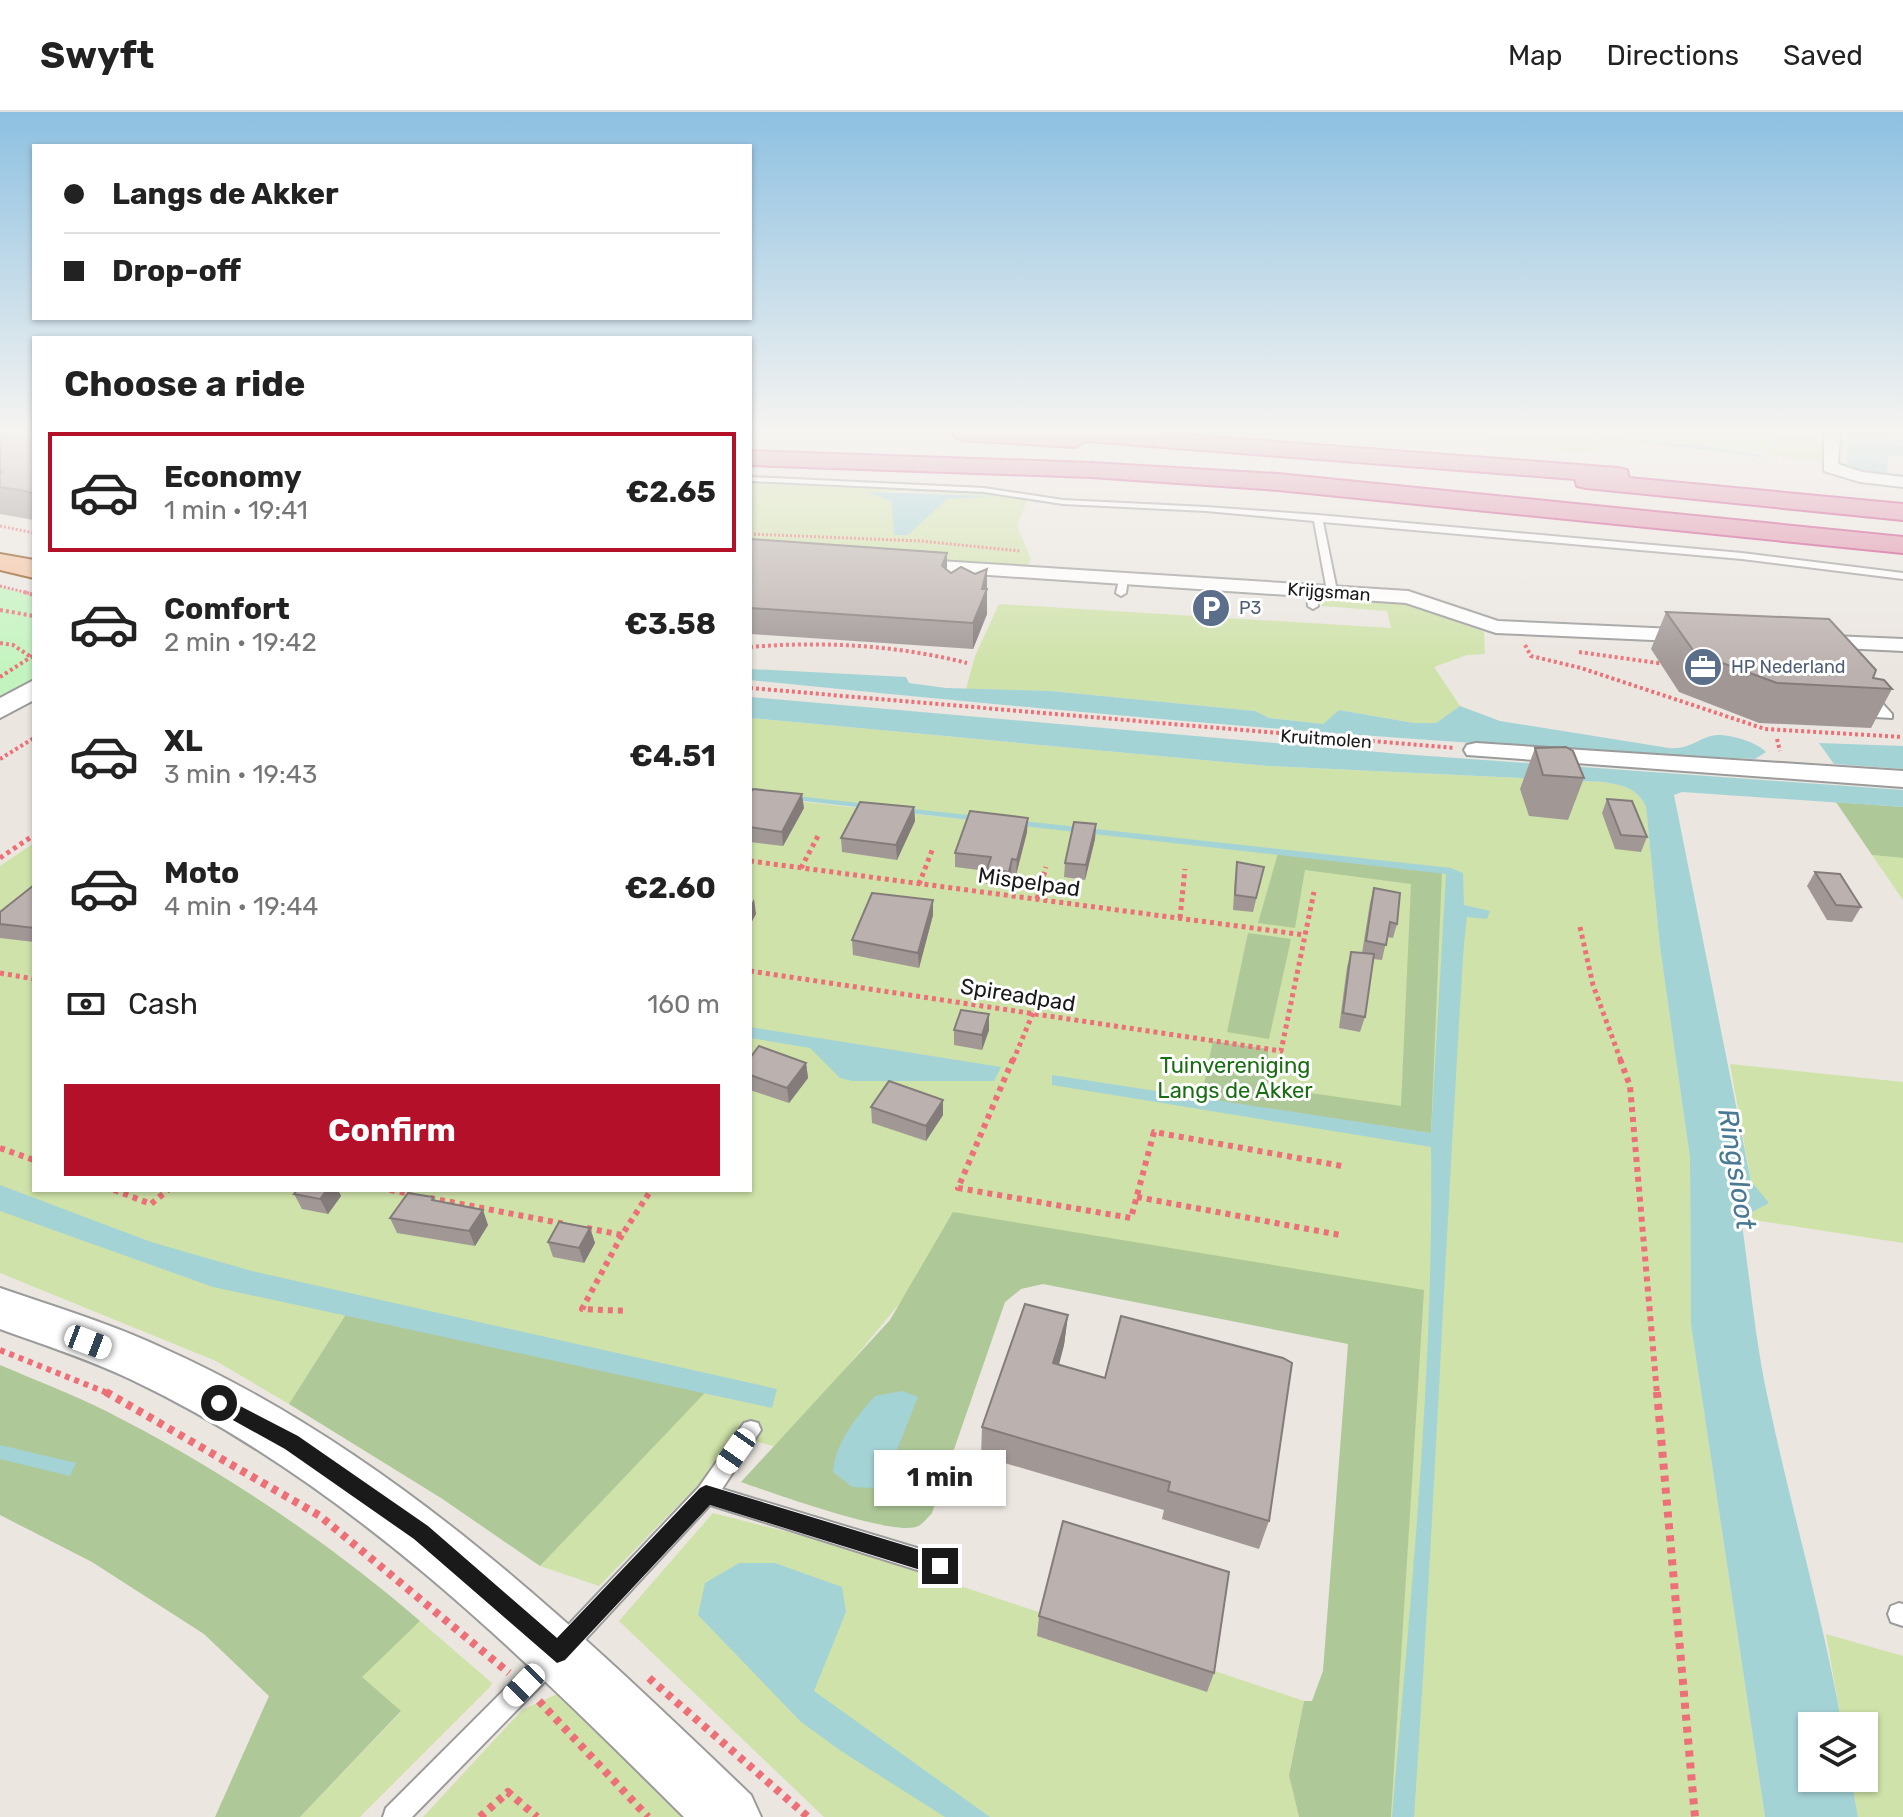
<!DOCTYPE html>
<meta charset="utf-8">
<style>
:root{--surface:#fff;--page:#f2f2f2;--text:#222;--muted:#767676;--line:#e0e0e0;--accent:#b5102a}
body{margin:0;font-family:Rubik,sans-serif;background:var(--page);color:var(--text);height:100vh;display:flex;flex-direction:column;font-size:30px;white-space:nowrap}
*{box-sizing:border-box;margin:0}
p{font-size:26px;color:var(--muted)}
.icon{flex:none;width:44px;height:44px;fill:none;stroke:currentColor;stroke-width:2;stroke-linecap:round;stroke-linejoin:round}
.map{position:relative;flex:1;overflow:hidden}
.panel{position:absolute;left:32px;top:224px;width:720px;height:856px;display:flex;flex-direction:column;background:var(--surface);border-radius:0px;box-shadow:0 2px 6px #0004}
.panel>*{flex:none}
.banner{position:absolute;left:32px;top:32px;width:720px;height:176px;border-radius:0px;box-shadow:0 2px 6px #0004;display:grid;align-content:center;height:176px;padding:0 32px;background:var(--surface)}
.tools{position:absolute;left:1798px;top:1600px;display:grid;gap:16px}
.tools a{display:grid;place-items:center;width:80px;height:80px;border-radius:0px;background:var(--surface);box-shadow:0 2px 6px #0004;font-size:40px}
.end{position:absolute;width:36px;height:36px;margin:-18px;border:10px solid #1a1a1a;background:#fff;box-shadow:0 0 0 4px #fff}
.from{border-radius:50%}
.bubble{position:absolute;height:56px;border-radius:0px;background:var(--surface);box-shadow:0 2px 6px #0004;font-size:26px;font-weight:700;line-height:56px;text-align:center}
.car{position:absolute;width:24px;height:48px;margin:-24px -12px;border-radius:10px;box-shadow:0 0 6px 2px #0007;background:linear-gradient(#fff 24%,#345 0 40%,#fff 0 76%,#345 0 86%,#fff 0)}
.banner b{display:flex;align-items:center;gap:28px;height:76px;font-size:30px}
.banner b+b{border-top:2px solid var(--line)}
.banner i{width:20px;height:20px;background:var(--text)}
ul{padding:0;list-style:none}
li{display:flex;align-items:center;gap:24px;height:120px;margin:0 16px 12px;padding:0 16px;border:4px solid transparent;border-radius:0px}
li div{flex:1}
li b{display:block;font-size:30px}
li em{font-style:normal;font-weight:700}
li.current{border-color:var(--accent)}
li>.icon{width:72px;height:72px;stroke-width:1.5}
h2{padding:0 32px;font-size:36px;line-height:96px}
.pay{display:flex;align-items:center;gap:20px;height:88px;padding:0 32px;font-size:30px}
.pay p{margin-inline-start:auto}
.cta{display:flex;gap:16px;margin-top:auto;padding:16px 32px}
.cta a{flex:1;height:92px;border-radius:0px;background:var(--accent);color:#fff;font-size:32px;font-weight:700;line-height:92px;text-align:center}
header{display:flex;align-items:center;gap:48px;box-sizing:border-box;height:112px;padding:0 40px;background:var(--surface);border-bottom:2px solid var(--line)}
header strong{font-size:38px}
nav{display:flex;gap:44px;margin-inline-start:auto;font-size:28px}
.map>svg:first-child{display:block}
.grass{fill:#cfe2a9;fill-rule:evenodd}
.forest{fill:#aec898}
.park{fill:#c3f4bf}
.water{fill:#a4d3d6}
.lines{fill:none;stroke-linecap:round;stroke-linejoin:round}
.stream{stroke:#a4d3d6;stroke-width:5}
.service-casing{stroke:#9b9b9b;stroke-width:4}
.minor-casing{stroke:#9b9b9b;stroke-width:4}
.tertiary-casing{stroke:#9b9b9b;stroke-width:4}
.primary-casing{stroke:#85490c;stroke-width:4}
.motorway-casing{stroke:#c6317c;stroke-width:4}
.path-far4{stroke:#ed6f77;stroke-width:3;stroke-dasharray:2 2;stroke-linecap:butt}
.path-far3{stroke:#ed6f77;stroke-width:4;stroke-dasharray:3 3;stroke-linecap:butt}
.path-far2{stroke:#ed6f77;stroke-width:5;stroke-dasharray:4 4;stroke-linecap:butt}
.path-far1{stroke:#ed6f77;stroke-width:6;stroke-dasharray:5 5;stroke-linecap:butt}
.path{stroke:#ed6f77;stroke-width:8;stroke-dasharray:6 6;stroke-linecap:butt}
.service{fill:#fff;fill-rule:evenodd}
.minor{fill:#fff;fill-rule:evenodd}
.tertiary{fill:#fff;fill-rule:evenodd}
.primary{fill:#f3c09d;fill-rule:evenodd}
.motorway{fill:#de8da9;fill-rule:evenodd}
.wall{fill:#a19896}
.shaded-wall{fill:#837c7a}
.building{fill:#bbb1ae;stroke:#837c7a;stroke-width:2}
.route{fill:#1a1a1a}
.labels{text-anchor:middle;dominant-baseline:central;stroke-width:6;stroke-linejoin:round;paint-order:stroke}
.far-street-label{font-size:18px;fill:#1a1a1a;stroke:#fff}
.far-service-label{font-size:18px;fill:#4e5e75;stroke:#fff;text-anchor:start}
.street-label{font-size:22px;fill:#1a1a1a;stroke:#fff}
.park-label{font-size:22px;fill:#1a6d13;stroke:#fff}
.near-water-label{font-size:28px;font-style:italic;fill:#4a7993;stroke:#fff}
</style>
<header>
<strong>Swyft</strong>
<nav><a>Map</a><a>Directions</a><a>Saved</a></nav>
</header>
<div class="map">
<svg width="1903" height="1705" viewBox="0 0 1903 1705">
<rect width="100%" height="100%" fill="#ebe6e0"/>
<g class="grass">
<polygon points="1443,321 1563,321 1662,333 1570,341"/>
<polygon points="1779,321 1827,321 1824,350 1761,342 1770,340"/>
<path d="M750,368L968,379L1028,386L1017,414L1031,447L1027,456L750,441L773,434L750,431ZM899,379L992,384L947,387L908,423H894L891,389L865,381Z"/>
<polygon points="1320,484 1407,491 1484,520 1485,542 1467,543 1434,555 1460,594 1436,611 1414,611 1339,598 1323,612 1269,606 1254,599 1051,579 966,577 975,544 999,492 1391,516 1387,499 1322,494"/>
<path d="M750,606L1268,654L1603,670C1622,673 1638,676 1646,695L1660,835L1690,1046L1691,1213L1765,1705H1391L1419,1246L952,1128L780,1336L744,1326L599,1474L540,1454L678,1307L340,1213L289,1292L216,1249L0,1161V754L34,731V1078H750V684L1440,759L750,681Z"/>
<polygon points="1872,743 1903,746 1903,788"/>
<polygon points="1730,952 1903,970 1903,1131 1741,1106 1768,1091 1751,1069"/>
<polygon points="713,1401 835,1432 1304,1589 1289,1662 1299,1705 824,1705 619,1509"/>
<polygon points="420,1509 492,1571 489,1576 360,1705 300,1705 401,1600 361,1565"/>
<polygon points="1826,1522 1903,1544 1903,1705 1858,1705 1851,1666 1864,1666 1864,1614 1842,1614"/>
<polygon points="557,1582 683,1705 423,1705 522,1598"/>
</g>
<g class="forest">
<polygon points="1836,690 1903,695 1903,746 1872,743"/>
<polygon points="1279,738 1442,759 1431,1021 1201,987 1213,929 1268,937 1269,975 1401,994 1411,772 1305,758 1295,816 1258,811"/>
<polygon points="1248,821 1291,827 1269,927 1227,920"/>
<path d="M953,1100L1424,1178L1391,1705H1299L1289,1663L1304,1589H1312L1323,1559L1348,1232L1043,1172L1021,1177L1005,1190L932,1401C928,1405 923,1412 918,1414C896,1426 770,1380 741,1370L890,1208Z"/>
<polygon points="352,1193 719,1266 540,1454 441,1386 289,1292"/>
<path d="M0,1253C35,1268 72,1282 106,1299C218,1356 325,1427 420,1509L362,1565L401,1599L300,1705H215L269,1584L204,1522L92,1450L0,1403Z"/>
</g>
<g class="park">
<polygon points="1608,321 1772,321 1766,338 1757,339"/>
<polygon points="0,475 34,484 34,568 0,591"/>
</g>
<g class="water">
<polygon points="1563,321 1693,332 1772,346"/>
<polygon points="1848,321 1891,321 1892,331 1903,334 1903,344 1888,344 1887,365 1847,357"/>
<polygon points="865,380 995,384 947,387 908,423 894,423 891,389"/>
<path d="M750,557L906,565L909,571L946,576L1051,579L1255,599L1269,606L1323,612L1339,598L1414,611H1436L1460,594L1500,609L1669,636C1692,638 1699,624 1718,623C1732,623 1757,630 1766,640L1755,647C1420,632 1084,602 750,568Z"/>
<path d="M750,585L1401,642L1903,678V695L1682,680L1674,683L1751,1069L1769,1091L1741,1106C1750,1166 1755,1228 1768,1287C1791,1397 1823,1504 1842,1614H1812V1666H1851L1858,1705H1765L1691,1213L1690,1046L1660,835L1646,695C1638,676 1622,673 1603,670L1268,654L750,606Z"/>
<polygon points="1819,631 1903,634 1903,657 1834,652"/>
<path d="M750,679L1451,756L1463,761L1464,793L1490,799L1487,807L1467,805L1464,832C1445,1123 1434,1414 1414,1705H1392C1411,1482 1434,1258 1431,1035L1052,973V963L1431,1021L1446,762L750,683Z"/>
<polygon points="750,915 1001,955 994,969 852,969 840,966 810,936 750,926"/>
<polygon points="0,1073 151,1130 252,1159 777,1277 772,1296 213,1175 0,1099"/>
<path d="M902,1279L918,1285L885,1368L873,1376L852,1375L833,1360C835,1331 856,1305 875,1284Z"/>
<polygon points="0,1333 76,1351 70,1364 0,1347"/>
<polygon points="739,1451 775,1451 842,1475 846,1500 814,1579 990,1705 945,1705 841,1639 801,1610 698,1503 705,1471"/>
</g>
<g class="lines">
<polyline class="stream" points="1887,363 1903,365"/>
<defs>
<g id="service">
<polygon points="750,365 984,376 1063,388 1206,395 1318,403 1742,441 1903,461 1903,467 1742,447 1323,410 1337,479 1332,482 1327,479 1314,409 1206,399 1063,392 984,380 750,369"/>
<polygon points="1120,464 1128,466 1126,481 1121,484 1116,481"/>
<polygon points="1312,475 1317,478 1318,494 1313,497 1308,494 1307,478"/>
<polygon points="1869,580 1873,581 1892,602 1892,606 1857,604 1856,602 1861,599 1879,600 1864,583"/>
<polygon points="751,1309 758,1311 761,1318 722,1377 940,1443 948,1446 951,1454 948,1462 940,1465 710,1393 572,1542 564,1545 558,1543 560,1549 557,1557 412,1705 383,1705 386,1696 541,1541 549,1538 555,1540 553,1534 556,1526 699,1375 744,1311"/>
<polygon points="1899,1491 1903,1492 1903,1514 1891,1510 1888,1502 1891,1494"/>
</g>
<g id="minor">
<polygon points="1824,321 1840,321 1838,352 1862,360 1903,365 1903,375 1860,370 1824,359"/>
<polygon points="908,447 1408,479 1498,509 1697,518 1708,524 1697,530 1496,521 1406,491 901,457 898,453"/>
<polygon points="1809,523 1903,527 1903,539 1801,534 1798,529"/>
<polygon points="1476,631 1903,659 1903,675 1467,643 1464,638 1467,633"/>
</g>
<g id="tertiary">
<polygon points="34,568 34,588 0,606 0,586"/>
<path d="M0,1176C55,1195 112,1212 165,1237C394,1340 572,1512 751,1683L761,1705H684C516,1538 347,1370 130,1267C88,1247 44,1233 0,1217Z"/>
</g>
<polygon id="primary" points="0,442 34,448 34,466 0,458"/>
<g id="motorway">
<polygon points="950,321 1159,321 1618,356 1627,358 1629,366 1903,392 1903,408 1586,376 1577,374 1575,367 1086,329 1075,335 961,328"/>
<polygon points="750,339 1091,351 1278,362 1903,425 1903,441 1278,378 1091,365 750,353"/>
</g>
</defs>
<use href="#service" class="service-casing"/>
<use href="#minor" class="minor-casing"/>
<use href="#tertiary" class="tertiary-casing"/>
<use href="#primary" class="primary-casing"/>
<use href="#motorway" class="motorway-casing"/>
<g class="path-far4">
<polyline points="0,414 34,421"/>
<polyline points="750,422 921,429 1020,439"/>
<polyline points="0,474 32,482"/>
</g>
<g class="path-far3">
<polyline points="24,480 34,483"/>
<polyline points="0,498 34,504"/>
<polyline points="0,531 13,533 31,545"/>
<polyline points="1525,533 1531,544 1581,556 1765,617 1903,625"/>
<path d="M750,535C822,529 897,533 967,551"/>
<polyline points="1579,540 1665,552"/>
<polyline points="0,565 34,543"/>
<polyline points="750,576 1454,636"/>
<polyline points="1777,627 1780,639"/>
<polyline points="0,647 34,626"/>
</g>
<g class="path-far2">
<polyline points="0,746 34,723"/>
<polyline points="750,749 1305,823"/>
<polyline points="801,756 819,722"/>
<polyline points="919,772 933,736"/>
<polyline points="1037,787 1046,755"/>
<polyline points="1180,806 1185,757"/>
<polyline points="1580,815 1593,873 1621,949"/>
<polyline points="750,859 1281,939 1314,780"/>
<polyline points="0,861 34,867"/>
<polyline points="1013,949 1033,901"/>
</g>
<g class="path-far1">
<polyline points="1013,947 958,1076 1131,1106 1154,1020 1342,1054"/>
<polyline points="1620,947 1630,974 1657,1282"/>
<polyline points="0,1036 34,1048"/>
<polyline points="114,1078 151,1092 168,1078"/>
<polyline points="390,1078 412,1082"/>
<polyline points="1137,1085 1340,1123"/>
<polyline points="430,1086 565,1112"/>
<polyline points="587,1116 622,1123 651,1078"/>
<polyline points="622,1123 582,1197 627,1199"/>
<polyline points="0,1238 110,1282"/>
</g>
<g class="path">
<polyline points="106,1280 320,1404 509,1561"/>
<polyline points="1657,1280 1695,1705"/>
<polyline points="649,1566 808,1705"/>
<polyline points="539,1589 648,1705"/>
<polyline points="480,1705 508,1680 537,1705"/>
</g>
<use href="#service" class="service"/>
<use href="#minor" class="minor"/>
<use href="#tertiary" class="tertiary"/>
<use href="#primary" class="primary"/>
<use href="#motorway" class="motorway"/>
</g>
<g class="wall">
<polygon points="0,321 34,321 34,408 0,402"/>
<polygon points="750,427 947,458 951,461 975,462 987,457 987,502 973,537 751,522 750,523"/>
<polygon points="1666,500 1873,566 1892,577 1871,616 1759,611 1679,580 1651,537"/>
<polygon points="1535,636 1584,666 1568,708 1529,704 1520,677"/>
<polygon points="750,681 804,696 783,734 750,730"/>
<polygon points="1607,687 1647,725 1641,740 1615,737 1602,701"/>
<polygon points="914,695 915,709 897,748 842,740 841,726"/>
<polygon points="1096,712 1095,727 1085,768 1064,765 1065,751"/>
<polygon points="1027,720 1016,763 1011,762 1008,775 986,772 987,759 955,755 955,741"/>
<polygon points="1237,750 1264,755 1253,800 1233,798 1235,765"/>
<polygon points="1815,760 1861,795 1852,810 1827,808 1807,774"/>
<polygon points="34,773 34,830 0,826 0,800"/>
<polygon points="1374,776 1397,812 1393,826 1387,825 1382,848 1373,847 1365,905 1360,920 1339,916 1347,855 1351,840 1362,841 1370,791"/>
<polygon points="933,803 919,856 853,843 852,828"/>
<polygon points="989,902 989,918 982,938 954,933 954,918"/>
<polygon points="750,946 806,951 808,966 789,991 750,978"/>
<polygon points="943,988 943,1003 926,1029 872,1011 871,995"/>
<polygon points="297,1078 338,1078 341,1084 328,1102 302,1097 294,1082"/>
<polygon points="433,1085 435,1088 488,1113 475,1134 397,1121 390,1106"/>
<polygon points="590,1116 595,1131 584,1151 553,1145 548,1130"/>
<polygon points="1068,1203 1064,1233 1059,1253 1269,1409 1259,1437 1162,1407 1164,1398 981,1344 982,1315"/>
<polygon points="1039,1504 1214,1561 1207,1580 1037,1524"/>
</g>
<g class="shaded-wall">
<polygon points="947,441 947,465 942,454"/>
<polygon points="987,457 987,502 973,537 973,511"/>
<polygon points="802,682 804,696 783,734 782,720"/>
<polygon points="914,695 915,709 897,748 896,733"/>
<polygon points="1028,706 1027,720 1016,763 1017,748"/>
<polygon points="1096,712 1095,727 1085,768 1086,753"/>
<polygon points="1012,747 1011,762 1008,775 1009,760"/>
<polygon points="754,787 756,802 750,813 750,794"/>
<polygon points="933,788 933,803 919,856 918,841"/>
<polygon points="989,902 989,918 982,938 982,923"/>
<polygon points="806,951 808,966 789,991 787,976"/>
<polygon points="943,988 943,1003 926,1029 926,1014"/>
<polygon points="327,1078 338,1078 341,1084 328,1102 320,1087"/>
<polygon points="483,1098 488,1113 475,1134 469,1119"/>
<polygon points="590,1116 595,1131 584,1151 579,1136"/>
<polygon points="1068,1203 1064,1233 1051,1281 1053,1251"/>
</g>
<g class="building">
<polygon points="0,321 34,321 34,382 25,379 0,375 0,361 2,360 0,359"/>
<polygon points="750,427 947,441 942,454 951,461 961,455 975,462 987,457 982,477 987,477 973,511 750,496"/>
<polygon points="1666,500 1829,507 1876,558 1873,566 1884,568 1892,577 1777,571 1695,541"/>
<polygon points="1566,635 1573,639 1584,666 1543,663 1535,636"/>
<polygon points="753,677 802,682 782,720 750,715 750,681"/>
<polygon points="1607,687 1632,689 1647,725 1621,723"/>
<polygon points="860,690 914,695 896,733 841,726"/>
<polygon points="970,699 1028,706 1017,748 1012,747 1009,760 987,757 991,745 955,741"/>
<polygon points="1074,710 1096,712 1086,753 1065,751"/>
<polygon points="1237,750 1264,755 1256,786 1235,783"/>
<polygon points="1815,760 1840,762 1861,795 1836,793"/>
<polygon points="34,773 34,816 0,812 0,800"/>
<polygon points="1374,776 1400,781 1397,812 1390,810 1386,833 1366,829"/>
<polygon points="872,781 933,788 918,841 852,828"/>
<polygon points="1351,840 1374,842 1365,905 1343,901"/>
<polygon points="961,898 989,902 982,923 954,918"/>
<polygon points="759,934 806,951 787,976 750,963 750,946"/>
<polygon points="889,969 943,988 926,1014 871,995"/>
<polygon points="297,1078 327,1078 320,1087 294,1082"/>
<polygon points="408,1081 433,1085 432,1088 483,1098 469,1119 390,1106"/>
<polygon points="559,1110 590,1116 579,1136 548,1130"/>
<polygon points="1025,1192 1068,1203 1053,1251 1105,1266 1121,1204 1283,1246 1292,1251 1269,1409 1168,1379 1170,1370 982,1315"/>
<polygon points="1063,1409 1229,1460 1214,1561 1039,1504"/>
</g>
<linearGradient id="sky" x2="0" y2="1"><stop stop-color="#8dc0e1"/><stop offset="0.57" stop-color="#f6f4f1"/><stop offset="1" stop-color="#f6f4f1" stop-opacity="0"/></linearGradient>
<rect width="1903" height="559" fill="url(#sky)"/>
<polygon class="route" points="219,1283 298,1324 428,1414 557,1526 700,1376 706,1373 940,1444 947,1447 950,1454 947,1461 940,1464 710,1393 565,1548 557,1551 414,1427 285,1337 213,1297 213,1285"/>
<defs>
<symbol id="parking-disc" viewBox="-11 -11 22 22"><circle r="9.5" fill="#5c6f8a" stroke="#fff"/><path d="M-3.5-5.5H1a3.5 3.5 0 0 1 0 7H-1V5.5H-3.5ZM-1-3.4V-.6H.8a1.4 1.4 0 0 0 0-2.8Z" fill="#fff"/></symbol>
<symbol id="office-disc" viewBox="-11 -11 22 22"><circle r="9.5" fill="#5c6f8a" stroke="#fff"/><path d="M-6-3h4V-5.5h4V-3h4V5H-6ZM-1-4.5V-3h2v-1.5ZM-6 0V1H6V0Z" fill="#fff"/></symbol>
</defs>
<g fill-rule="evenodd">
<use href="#parking-disc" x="1189" y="474" width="44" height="44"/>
<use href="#office-disc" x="1681" y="533" width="44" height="44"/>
</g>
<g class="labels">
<g class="far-street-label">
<text transform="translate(1329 480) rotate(4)">Krijgsman</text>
<text transform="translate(1326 627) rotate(4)">Kruitmolen</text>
</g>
<g class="far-service-label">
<text x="1239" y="496">P3</text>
<text x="1731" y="555">HP Nederland</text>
</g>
<g class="street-label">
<text transform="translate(1029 770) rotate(8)">Mispelpad</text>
<text transform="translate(1018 883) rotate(9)">Spireadpad</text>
</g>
<g class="park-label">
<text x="1235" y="953">Tuinvereniging<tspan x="1235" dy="25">Langs de Akker</tspan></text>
</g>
<g class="near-water-label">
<text transform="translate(1737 1057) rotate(81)">Ringsloot</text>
</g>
</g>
</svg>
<div class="tools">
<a><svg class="icon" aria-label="layers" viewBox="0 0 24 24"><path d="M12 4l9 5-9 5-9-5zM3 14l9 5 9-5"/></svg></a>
</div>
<i class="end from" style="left:219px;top:1291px"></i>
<i class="end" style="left:940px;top:1454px"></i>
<div class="bubble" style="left:874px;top:1338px;width:132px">1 min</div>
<i class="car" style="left:88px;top:1230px;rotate:111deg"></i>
<i class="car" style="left:736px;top:1339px;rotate:215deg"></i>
<i class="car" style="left:524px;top:1573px;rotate:224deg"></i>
<div class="banner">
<b><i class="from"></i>Langs de Akker</b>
<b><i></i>Drop-off</b>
</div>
<section class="panel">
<h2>Choose a ride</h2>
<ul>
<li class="current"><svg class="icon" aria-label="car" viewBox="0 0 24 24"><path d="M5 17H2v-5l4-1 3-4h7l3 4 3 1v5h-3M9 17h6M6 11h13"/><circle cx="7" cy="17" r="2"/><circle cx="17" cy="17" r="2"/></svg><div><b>Economy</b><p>1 min · 19:41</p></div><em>€2.65</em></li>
<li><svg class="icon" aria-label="car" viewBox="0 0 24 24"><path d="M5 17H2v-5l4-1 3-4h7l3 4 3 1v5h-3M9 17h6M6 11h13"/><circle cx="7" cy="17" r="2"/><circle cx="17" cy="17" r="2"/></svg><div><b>Comfort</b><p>2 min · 19:42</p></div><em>€3.58</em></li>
<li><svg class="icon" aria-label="car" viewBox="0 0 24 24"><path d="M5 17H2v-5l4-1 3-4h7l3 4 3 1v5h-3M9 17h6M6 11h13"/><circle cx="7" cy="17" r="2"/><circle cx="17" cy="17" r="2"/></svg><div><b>XL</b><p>3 min · 19:43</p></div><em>€4.51</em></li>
<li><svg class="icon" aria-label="car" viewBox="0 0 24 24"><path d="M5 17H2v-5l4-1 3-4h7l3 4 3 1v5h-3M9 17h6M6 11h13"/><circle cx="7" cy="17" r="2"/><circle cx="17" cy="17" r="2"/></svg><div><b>Moto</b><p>4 min · 19:44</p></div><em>€2.60</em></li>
</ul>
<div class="pay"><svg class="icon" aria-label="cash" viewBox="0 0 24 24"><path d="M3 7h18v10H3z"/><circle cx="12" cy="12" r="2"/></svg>Cash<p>160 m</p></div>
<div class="cta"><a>Confirm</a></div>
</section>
</div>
